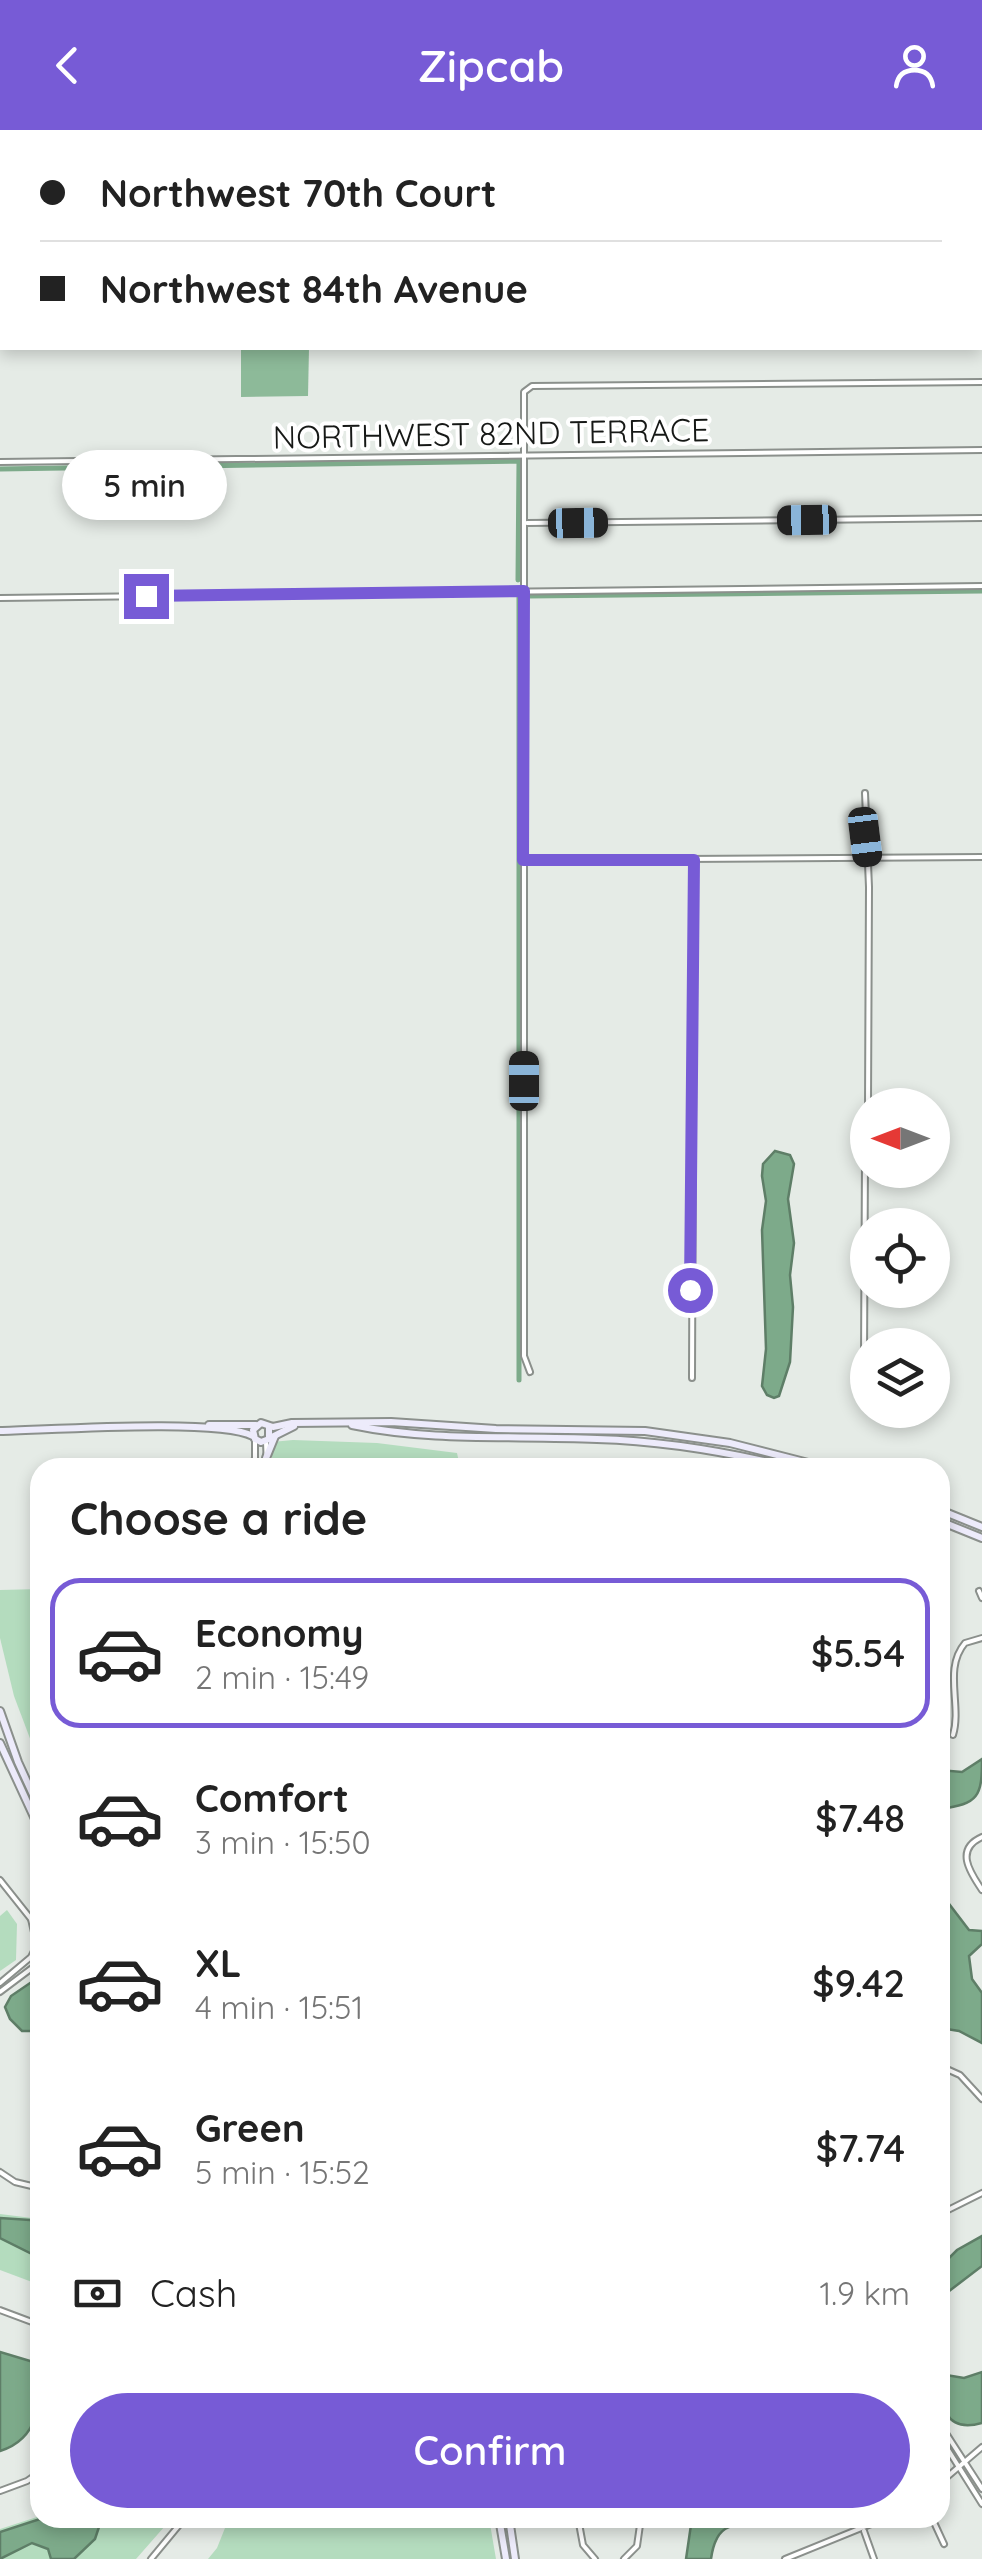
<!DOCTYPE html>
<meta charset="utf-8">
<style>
:root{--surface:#fff;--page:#f6f6f6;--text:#222;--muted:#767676;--line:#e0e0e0;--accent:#775bd6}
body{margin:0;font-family:Quicksand,sans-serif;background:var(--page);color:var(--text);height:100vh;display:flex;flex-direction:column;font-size:38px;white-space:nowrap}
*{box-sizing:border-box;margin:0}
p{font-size:32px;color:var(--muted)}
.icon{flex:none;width:55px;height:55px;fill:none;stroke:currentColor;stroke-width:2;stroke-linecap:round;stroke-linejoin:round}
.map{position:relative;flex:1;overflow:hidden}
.side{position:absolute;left:30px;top:1328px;width:920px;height:1070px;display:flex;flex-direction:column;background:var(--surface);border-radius:30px;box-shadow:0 5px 15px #0003}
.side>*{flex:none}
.guide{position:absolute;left:0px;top:0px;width:982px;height:220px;box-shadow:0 5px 15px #0003;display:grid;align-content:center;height:220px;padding:0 40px;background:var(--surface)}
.needle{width:65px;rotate:270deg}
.buttons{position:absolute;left:850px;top:958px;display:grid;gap:20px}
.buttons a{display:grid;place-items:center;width:100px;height:100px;border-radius:50%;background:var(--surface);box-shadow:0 5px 15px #0003;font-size:50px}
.end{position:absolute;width:45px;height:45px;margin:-22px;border:12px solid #775bd6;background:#fff;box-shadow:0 0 0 5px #fff}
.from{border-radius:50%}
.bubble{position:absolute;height:70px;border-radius:35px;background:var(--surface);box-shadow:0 5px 15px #0003;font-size:32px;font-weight:600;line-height:70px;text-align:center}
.car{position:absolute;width:30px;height:60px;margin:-30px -15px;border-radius:12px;box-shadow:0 0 8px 2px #0007;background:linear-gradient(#222 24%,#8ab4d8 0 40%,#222 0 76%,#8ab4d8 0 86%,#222 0)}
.guide b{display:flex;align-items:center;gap:35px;height:95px;font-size:38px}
.guide b+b{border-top:2px solid var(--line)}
.guide i{width:25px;height:25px;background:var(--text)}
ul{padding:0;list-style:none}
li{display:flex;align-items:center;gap:30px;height:150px;margin:0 20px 15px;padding:0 20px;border:5px solid transparent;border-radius:30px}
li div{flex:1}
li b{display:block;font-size:38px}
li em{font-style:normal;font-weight:600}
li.on{border-color:var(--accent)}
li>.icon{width:90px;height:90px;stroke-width:1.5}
h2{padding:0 40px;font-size:45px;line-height:120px}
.pay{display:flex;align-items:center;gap:25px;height:110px;padding:0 40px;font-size:38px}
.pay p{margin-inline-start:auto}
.cta{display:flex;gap:20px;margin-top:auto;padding:20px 40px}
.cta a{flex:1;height:115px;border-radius:60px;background:var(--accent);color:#fff;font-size:40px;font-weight:600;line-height:115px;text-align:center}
header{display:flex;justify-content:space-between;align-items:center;height:130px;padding:0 40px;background:var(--accent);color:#fff;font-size:45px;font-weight:600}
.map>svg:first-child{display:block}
.green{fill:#b4dcbe}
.forest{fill:#8dba99}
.water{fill:#7daa8a;stroke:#5e7e67;stroke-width:2.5}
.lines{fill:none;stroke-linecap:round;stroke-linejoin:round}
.canal{stroke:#7daa8a;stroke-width:5}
.street-casing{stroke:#8b908c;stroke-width:8}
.secondary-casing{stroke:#8b908c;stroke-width:10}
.street{stroke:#fff;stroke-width:4}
.secondary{stroke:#edebfb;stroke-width:6}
.route{stroke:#775bd6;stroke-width:12}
.labels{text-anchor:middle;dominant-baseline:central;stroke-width:8;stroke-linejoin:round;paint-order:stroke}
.street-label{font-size:32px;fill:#161816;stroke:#fff}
</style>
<header><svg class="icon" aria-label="back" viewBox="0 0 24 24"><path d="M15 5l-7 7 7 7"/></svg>Zipcab<svg class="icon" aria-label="person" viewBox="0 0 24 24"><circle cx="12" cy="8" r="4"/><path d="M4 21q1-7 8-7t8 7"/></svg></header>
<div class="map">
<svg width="982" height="2429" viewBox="0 0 982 2429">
<rect width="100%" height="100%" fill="#e5ebe6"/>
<g class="green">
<polygon points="293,1310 377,1313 457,1323 460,1337 272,1337 272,1312"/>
<polygon points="40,1459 40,1635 14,1566 0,1508 0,1460"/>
<polygon points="7,1780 17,1794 16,1830 0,1841 0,1786"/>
<polygon points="0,2084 40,2089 40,2155 0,2140"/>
<polygon points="40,2386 40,2388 172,2388 136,2429 0,2429 0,2399"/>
<polygon points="229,2388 489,2388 496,2429 208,2429 217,2418"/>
</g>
<polygon class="forest" points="241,218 309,218 308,266 241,267"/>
<g class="water">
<polygon points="775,1021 790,1025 794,1034 788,1069 794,1113 790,1145 793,1177 790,1232 779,1266 774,1268 767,1265 762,1256 766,1219 762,1100 766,1071 762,1046 763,1034"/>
<path d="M982,1629C982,1666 979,1674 940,1679V1640L962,1642Z"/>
<polygon points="940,1762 969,1800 982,1801 982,1814 969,1826 972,1849 982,1863 982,1913 959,1901 940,1898"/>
<polygon points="33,1851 40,1853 40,1901 22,1901 10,1889 5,1877 11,1866"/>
<polygon points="0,2088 30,2090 40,2094 40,2128 0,2108"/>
<polygon points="982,2106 982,2136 940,2168 940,2137 957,2120"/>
<path d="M0,2222L40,2234C40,2271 41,2308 0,2321Z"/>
<path d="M982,2242V2293C944,2304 940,2274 940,2244L964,2248Z"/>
<polygon points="43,2388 102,2388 95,2409 74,2429 51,2429 48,2419 32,2413 0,2429 0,2402"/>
<path d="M692,2388H784C751,2403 718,2377 711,2429H686Z"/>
</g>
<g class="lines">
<g class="canal">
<polyline points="0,339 519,331 518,450"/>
<polyline points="528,466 982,461"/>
<polyline points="519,1250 519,466"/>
</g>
<defs>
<g id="street">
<polyline points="309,0 311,2"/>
<polyline points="464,0 471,2"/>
<polyline points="861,0 863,2"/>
<polyline points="460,2 461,0"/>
<polyline points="556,2 558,1"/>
<polyline points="724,2 725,0"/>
<polyline points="980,19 982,16"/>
<polyline points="0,83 2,82"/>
<polyline points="980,105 982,105"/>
<polyline points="0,332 982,320"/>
<polyline points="527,393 982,388"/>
<polyline points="0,468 982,456"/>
<polyline points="865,663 869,757 868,975"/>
<polyline points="523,730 982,727"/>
<polyline points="530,1242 524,1226 524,262 532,256 982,252"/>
<polyline points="860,1244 864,1230 865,1028 868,1006"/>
<polyline points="692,1248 694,729"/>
<polyline points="266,1312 267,1338"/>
<polyline points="251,1338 255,1328 255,1309"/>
<polyline points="979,1461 982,1468"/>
<path d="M953,1605C962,1575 943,1539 965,1513L982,1508"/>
<path d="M982,1707C955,1719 969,1741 982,1760"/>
<polyline points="0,1750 31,1789 35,1807"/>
<polyline points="31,1789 40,1794"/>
<polyline points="40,1800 34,1815 40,1827"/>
<polyline points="0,1853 31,1827 35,1819"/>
<polyline points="0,1862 40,1832"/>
<polyline points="940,1936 960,1945 982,1969"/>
<polyline points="0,2042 15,2052 40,2058"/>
<polyline points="940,2084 982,2063"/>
<polyline points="0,2180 40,2195"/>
<polyline points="940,2294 982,2359"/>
<polyline points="940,2307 982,2374"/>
<polyline points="940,2353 982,2317"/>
<polyline points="0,2361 27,2351 40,2342"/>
<polyline points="578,2388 583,2415 595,2429"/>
<polyline points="932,2388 944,2414"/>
<polyline points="864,2401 874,2429"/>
<polyline points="151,2429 185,2388"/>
<polyline points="624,2429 637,2416 641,2388"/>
<polyline points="785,2429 886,2388"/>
</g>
<g id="secondary">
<polyline points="209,1295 256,1295"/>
<path d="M352,1295C433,1312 515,1305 597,1309C664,1311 729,1322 794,1338"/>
<polyline points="269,1296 269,1309 261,1312 255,1309 253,1300 261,1293 273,1297 292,1293 391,1292 496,1299 645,1301 730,1313 828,1338"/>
<path d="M0,1301C48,1300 219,1288 253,1306"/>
<polyline points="270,1308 294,1296"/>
<polyline points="266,1328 275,1306"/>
<polyline points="940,1380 982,1397"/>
<polyline points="940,1391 982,1408"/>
<polyline points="0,1581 18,1632 40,1680"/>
<polyline points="0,1613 40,1700"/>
<polyline points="499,2388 506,2429"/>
<polyline points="509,2388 515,2429"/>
</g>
</defs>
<use href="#street" class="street-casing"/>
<use href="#secondary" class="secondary-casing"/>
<use href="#street" class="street"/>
<use href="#secondary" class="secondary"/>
</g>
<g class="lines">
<polyline class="route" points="146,466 524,461 523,730 694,730 690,1160"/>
</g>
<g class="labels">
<g class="street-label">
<text transform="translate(491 303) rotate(-1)">NORTHWEST 82ND TERRACE</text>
</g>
</g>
</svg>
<div class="buttons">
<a><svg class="needle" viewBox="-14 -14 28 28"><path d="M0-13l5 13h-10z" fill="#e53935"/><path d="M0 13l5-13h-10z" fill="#767676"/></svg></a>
<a><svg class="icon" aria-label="locate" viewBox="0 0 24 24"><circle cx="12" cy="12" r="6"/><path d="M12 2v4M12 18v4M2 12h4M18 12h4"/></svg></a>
<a><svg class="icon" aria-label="layers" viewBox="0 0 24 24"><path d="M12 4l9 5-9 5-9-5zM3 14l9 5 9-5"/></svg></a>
</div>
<i class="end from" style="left:690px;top:1160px"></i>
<i class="end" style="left:146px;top:466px"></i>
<div class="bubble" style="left:62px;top:320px;width:165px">5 min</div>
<i class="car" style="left:807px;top:390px;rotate:269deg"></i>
<i class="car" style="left:578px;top:393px;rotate:89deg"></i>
<i class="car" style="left:865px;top:707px;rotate:173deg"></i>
<i class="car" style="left:524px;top:951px;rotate:0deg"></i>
<div class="guide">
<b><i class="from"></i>Northwest 70th Court</b>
<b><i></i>Northwest 84th Avenue</b>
</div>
<section class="side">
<h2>Choose a ride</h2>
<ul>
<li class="on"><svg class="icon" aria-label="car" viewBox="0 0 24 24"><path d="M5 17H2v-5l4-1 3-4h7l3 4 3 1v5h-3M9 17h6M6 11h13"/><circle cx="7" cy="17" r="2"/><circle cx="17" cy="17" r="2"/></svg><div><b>Economy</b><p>2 min · 15:49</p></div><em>$5.54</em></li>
<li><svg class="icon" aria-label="car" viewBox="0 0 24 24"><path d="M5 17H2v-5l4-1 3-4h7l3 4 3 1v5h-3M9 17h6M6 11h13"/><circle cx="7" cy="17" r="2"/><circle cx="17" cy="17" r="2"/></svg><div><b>Comfort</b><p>3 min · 15:50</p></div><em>$7.48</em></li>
<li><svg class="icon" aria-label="car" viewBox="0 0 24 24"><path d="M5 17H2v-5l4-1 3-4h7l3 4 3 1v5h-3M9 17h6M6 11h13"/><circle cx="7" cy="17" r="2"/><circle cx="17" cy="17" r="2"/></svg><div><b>XL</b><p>4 min · 15:51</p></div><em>$9.42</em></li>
<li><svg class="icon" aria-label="car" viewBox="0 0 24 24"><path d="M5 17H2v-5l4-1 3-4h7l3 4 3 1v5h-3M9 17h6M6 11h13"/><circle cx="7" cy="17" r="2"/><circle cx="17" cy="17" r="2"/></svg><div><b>Green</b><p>5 min · 15:52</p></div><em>$7.74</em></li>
</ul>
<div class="pay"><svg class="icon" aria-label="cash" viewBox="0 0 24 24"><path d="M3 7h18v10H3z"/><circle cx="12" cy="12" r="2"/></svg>Cash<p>1.9 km</p></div>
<div class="cta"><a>Confirm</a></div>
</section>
</div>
